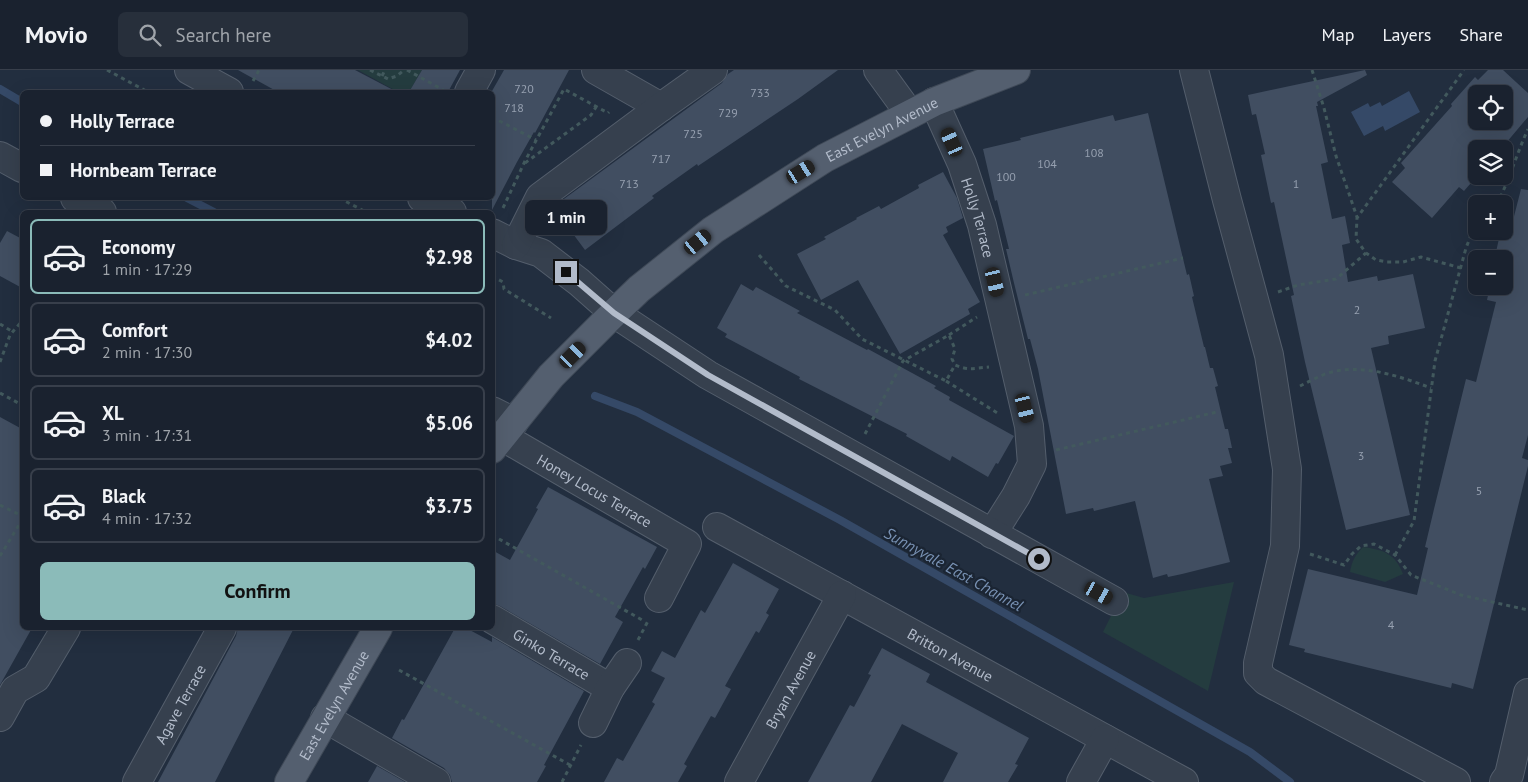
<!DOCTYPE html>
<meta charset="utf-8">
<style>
:root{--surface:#1a222f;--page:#272f3b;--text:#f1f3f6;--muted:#9fa4aa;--line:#383f4b;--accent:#8bbbb9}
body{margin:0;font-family:"PT Sans",sans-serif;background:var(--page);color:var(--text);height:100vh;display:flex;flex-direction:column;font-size:19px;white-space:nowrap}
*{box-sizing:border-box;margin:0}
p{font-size:16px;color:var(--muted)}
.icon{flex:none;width:28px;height:28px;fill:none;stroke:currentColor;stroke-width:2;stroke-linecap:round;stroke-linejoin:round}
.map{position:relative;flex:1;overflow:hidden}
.drawer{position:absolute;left:20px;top:140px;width:475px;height:420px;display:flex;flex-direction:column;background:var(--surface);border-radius:8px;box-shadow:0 5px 20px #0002,0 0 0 1px var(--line)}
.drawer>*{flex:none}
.banner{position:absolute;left:20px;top:20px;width:475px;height:110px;border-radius:8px;box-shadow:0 5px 20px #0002,0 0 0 1px var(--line);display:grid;align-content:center;height:110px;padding:0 20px;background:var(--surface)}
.buttons{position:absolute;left:1468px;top:15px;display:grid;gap:10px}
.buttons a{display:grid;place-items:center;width:45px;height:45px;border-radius:8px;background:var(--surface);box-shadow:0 5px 20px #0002,0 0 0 1px var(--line);font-size:25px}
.end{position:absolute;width:22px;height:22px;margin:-11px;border:6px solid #b2bbca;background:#111;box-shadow:0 0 0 2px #111}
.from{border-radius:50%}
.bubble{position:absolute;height:35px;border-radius:8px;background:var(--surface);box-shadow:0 5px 20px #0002,0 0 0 1px var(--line);font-size:16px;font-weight:700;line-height:35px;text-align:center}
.car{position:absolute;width:15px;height:30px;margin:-15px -8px;border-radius:6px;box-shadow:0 0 4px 1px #0007;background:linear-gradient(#222 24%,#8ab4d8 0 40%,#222 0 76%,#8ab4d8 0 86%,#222 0)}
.banner b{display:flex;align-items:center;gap:18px;height:48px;font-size:19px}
.banner b+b{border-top:1px solid var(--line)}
.banner i{width:12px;height:12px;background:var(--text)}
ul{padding:9px 0 0;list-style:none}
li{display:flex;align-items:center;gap:15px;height:75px;margin:0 10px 8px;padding:0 10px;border:2px solid var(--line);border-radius:8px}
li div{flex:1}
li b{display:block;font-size:19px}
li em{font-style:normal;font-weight:700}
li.on{border-color:var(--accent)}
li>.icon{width:45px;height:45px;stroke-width:1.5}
.button{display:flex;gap:10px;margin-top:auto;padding:10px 20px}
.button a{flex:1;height:58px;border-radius:8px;background:var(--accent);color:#111;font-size:20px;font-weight:700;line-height:58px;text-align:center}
header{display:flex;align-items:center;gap:30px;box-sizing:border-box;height:70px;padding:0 25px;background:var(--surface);border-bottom:1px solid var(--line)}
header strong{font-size:24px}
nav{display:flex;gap:28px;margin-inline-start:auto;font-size:18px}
.search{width:350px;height:45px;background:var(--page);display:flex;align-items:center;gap:12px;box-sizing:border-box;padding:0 18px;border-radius:8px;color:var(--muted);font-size:19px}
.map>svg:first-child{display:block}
.green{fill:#243c3f}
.water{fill:#354967}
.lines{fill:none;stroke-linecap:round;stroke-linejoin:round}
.stream{stroke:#354967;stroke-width:8}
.building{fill:#414e61;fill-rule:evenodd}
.minor-casing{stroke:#545e6c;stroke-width:30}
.major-casing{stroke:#3f4957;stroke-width:30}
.path{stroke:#42595d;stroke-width:3;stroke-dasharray:4 4;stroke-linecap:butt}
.minor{stroke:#36404e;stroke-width:28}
.major{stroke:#545f6f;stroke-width:28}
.route{stroke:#b2bbca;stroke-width:6}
.labels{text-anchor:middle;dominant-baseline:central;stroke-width:4.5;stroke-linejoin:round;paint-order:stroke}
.number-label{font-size:12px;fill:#96a0b0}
.street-label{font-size:15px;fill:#b2bbca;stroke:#1b2533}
.water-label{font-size:16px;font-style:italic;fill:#7891b3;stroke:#1b2533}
</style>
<header>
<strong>Movio</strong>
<div class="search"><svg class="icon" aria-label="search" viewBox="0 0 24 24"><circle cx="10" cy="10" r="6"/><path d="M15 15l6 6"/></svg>Search here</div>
<nav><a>Map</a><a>Layers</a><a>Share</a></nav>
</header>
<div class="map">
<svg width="1528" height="712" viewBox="0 0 1528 712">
<rect width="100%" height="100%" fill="#222e3f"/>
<g class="green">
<polygon points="358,0 422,0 409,22 398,22"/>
<path d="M1363,477C1385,480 1395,484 1403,504L1385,512L1350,502C1352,491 1355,485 1363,477Z"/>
<polygon points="1234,512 1208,621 1103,562 1123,522 1144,528"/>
</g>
<polygon class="water" points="1409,21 1420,42 1385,61 1383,56 1364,66 1351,42 1368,33 1370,37 1380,32 1382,36"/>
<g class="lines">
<g class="stream">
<polyline points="0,19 22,32"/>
<polyline points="187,128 214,142"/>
<polyline points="595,326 637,342 840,450 1250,682 1290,712"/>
</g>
</g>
<g class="building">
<polygon points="238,0 355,0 397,22 278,22"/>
<polygon points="422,0 460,0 448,22 409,22"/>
<polygon points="504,0 569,0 535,63 534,62 517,92 492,140 492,21"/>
<polygon points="734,0 838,0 798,29 698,96 697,94 652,126 654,128 585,180 553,137 722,13 728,4"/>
<polygon points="1365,0 1367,5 1317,32 1318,36 1316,36 1328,92 1321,94 1332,149 1345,146 1350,173 1342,175 1348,212 1377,206 1378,211 1413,204 1425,258 1388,266 1389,274 1371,278 1410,445 1346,460 1305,292 1291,226 1294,225 1274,132 1271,133 1261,85 1265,84 1256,44 1252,45 1248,25"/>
<path d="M1488,0H1503L1528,23V47L1501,79H1476L1477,106L1464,121L1459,117L1432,148L1392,112L1405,98L1401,93L1452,36L1451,34L1475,7L1478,10ZM1476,24H1504V51H1476Z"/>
<polygon points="1148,43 1187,205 1189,204 1194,226 1192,227 1204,277 1205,277 1210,298 1213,298 1218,316 1215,317 1225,359 1228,359 1232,378 1228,378 1232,393 1220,396 1223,406 1209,409 1230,492 1182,504 1168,507 1167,504 1153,508 1135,431 1094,441 1093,438 1066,444 1038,299 1030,269 1028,269 1014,213 1006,179 1009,179 997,130 995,131 983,79 1021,70 1020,68 1113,45 1115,51"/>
<polygon points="943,102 957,128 963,148 946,157 948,162 943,165 980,232 968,239 970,244 900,284 858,210 821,230 797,184 826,169 824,167 857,149 856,148 879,136 881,139 919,118 918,115"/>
<polygon points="1521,119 1528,120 1528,365 1522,388 1528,390 1528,396 1473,619 1452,613 1451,618 1304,582 1305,579 1289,575 1308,499 1417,525 1428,478 1425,477 1434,439 1466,309 1476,312 1496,232 1487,230 1490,216 1504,216 1504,189 1497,189 1499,183 1496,182 1500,164 1509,166"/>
<polygon points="7,161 22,169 22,218 0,206 0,173"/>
<polygon points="741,214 753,221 756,217 800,241 797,243 867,280 868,279 936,316 934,318 950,327 949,330 1014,366 998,394 996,393 988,407 952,386 950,391 906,366 907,364 799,309 800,307 725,267 727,264 717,258"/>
<polygon points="0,347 22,359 22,558 32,558 0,615"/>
<polygon points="548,417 657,477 645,499 643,497 615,547 623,552 600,594 500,536 492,533 492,480 510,490 538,439 536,438"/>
<polygon points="733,493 779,519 766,543 769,545 759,563 756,561 725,616 731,619 715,648 711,646 684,694 687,696 678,712 604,712 617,688 623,691 655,634 652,632 665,608 651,601 662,581 675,588 701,540 705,543"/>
<polygon points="238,558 294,558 215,712 158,712 236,566"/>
<polygon points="455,558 466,558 492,572 492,567 584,621 544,695 546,696 537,712 452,712 450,705 444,698 392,668 402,649 404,650"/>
<polygon points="882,578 930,604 926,612 1029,668 1015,694 1018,695 1008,712 943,712 958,683 902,654 871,712 808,712 850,635 854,637 871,605 868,604"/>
<polygon points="377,696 405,712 368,712"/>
</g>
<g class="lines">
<defs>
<g id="minor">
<polyline points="189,0 229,22"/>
<polyline points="596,0 661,37"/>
<polyline points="878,0 910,44"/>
<polyline points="1194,0 1227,130 1269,285 1287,399 1285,476 1258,593 1258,603 1266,611 1456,712"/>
<polyline points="469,22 481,0"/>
<path id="s1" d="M934,32L962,94L982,155L1029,356L1032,394L1016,426L992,464"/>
<polyline points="0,86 22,98"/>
<polyline points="75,128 102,142"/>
<polyline points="422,128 452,142"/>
<polyline points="492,163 516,175 541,183 579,212 614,243 708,305 1114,531"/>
<polyline points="516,175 540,127 661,37 713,0"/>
<polyline points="492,341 514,352"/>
<path id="s2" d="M503,367L687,474L659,528"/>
<path id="s3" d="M717,457L1184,712"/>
<path id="s4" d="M492,549L610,618"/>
<polyline points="0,647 15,620 36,608 66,558"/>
<polyline points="325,648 436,712"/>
<polyline points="593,653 610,618 627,593"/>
<path id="s5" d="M137,712L222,558"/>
<path id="s6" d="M739,712L842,525"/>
<polyline points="1081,712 1105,669"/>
<polyline points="1504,712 1509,705 1528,623"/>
</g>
<g id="major">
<path id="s7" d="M492,379L551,306L607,250L639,219L713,160L825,88L934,32L1016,0"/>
<path id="s8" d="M289,712L378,558"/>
</g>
</defs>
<use href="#minor" class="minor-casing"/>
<use href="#major" class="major-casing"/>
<g class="path">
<polyline points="107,0 148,22"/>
<polyline points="370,0 388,9 397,6 404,0"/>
<polyline points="407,0 445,21"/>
<polyline points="1312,0 1324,38 1336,86 1357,147"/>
<polyline points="382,6 385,0"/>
<polyline points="253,11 259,0"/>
<polyline points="492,47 536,70"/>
<polyline points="525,93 591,45 596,37"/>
<polyline points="339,128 366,142"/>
<path d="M1496,134L1498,132C1510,108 1517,83 1528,59"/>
<polyline points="503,138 525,91 564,19 608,43 609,42"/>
<path d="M759,185L786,216L835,240L862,269L946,311L955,295C969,301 974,298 989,297"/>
<polyline points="1461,198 1421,187 1403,192 1387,192 1376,190 1366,183 1356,169 1357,148 1464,0"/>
<polyline points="492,206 503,212 504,219 551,248"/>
<polyline points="1278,222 1298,215 1336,209 1366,183"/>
<polyline points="1025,225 1183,188"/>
<polyline points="0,254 13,262"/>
<polyline points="949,265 977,247"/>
<polyline points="0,292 10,265 22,251"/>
<polyline points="946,311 999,344"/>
<path d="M1300,316C1308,312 1316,308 1325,304C1359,292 1399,306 1431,318"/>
<polyline points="0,323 22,335"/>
<polyline points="865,364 903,291 949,265 955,279 952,289 955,295"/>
<polyline points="1056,380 1217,342"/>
<polyline points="0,435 22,446"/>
<polyline points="492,465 644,551"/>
<polyline points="1310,484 1344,495 1352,484 1361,476 1374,474 1395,485 1411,505 1461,525 1528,540"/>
<polyline points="1395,485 1414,451 1435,291 1466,178 1476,152"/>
<polyline points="0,486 22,450"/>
<polyline points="638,570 648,551"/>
<polyline points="399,600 570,695"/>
<polyline points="562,712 581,675"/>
</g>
<use href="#minor" class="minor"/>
<use href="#major" class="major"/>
</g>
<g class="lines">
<polyline class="route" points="566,202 614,243 708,305 1039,489"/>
</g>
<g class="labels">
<g class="number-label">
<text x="524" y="18">720</text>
<text x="760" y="22">733</text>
<text x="514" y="37">718</text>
<text x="728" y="42">729</text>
<text x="693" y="63">725</text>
<text x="1094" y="82">108</text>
<text x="661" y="88">717</text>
<text x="1047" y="93">104</text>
<text x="1006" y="106">100</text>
<text x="629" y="113">713</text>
<text x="1296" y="113">1</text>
<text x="1357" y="239">2</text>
<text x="1361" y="385">3</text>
<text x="1479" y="420">5</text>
<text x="1391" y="554">4</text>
</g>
<g class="street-label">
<text stroke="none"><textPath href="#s7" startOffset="509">East Evelyn Avenue</textPath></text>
<text stroke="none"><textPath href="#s1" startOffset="124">Holly Terrace</textPath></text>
<text stroke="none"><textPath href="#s2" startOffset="106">Honey Locus Terrace</textPath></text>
<text stroke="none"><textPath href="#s4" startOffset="69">Ginko Terrace</textPath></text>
<text stroke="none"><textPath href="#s3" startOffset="266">Britton Avenue</textPath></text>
<text stroke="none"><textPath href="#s6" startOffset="106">Bryan Avenue</textPath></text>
<text stroke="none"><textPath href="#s5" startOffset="89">Agave Terrace</textPath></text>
<text stroke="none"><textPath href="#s8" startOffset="89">East Evelyn Avenue</textPath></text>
</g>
<g class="water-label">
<text transform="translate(954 499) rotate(29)">Sunnyvale East Channel</text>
</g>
</g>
</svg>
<div class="buttons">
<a><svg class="icon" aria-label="locate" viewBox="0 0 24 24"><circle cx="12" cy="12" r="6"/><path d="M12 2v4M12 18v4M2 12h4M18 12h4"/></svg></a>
<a><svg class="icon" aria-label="layers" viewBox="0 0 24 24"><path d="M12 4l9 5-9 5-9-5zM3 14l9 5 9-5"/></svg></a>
<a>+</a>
<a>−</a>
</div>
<i class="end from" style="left:1039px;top:489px"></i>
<i class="end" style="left:566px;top:202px"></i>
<div class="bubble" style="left:525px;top:130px;width:82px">1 min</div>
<i class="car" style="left:952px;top:72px;rotate:336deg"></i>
<i class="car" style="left:801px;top:102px;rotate:59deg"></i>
<i class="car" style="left:698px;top:172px;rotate:51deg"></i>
<i class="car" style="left:995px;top:212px;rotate:167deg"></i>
<i class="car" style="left:573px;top:285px;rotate:45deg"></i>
<i class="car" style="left:1025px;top:338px;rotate:166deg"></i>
<i class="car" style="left:1099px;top:523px;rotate:119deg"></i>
<div class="banner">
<b><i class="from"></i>Holly Terrace</b>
<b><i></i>Hornbeam Terrace</b>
</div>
<section class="drawer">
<ul>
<li class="on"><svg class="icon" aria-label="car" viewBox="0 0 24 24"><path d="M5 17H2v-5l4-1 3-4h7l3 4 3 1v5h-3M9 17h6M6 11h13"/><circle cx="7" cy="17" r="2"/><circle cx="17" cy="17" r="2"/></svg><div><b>Economy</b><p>1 min · 17:29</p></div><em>$2.98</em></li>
<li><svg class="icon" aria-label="car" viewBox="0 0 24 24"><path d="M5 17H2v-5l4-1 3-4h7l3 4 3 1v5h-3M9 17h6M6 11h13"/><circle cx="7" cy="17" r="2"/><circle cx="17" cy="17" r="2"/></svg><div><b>Comfort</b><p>2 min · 17:30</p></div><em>$4.02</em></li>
<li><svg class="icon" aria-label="car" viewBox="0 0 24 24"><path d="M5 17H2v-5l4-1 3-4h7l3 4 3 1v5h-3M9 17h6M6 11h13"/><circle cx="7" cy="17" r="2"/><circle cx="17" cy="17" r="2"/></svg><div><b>XL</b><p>3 min · 17:31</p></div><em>$5.06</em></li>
<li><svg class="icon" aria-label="car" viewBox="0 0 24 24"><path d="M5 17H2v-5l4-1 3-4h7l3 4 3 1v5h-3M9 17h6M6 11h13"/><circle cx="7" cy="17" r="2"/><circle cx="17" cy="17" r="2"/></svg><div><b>Black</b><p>4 min · 17:32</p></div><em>$3.75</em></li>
</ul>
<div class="button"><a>Confirm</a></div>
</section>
</div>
